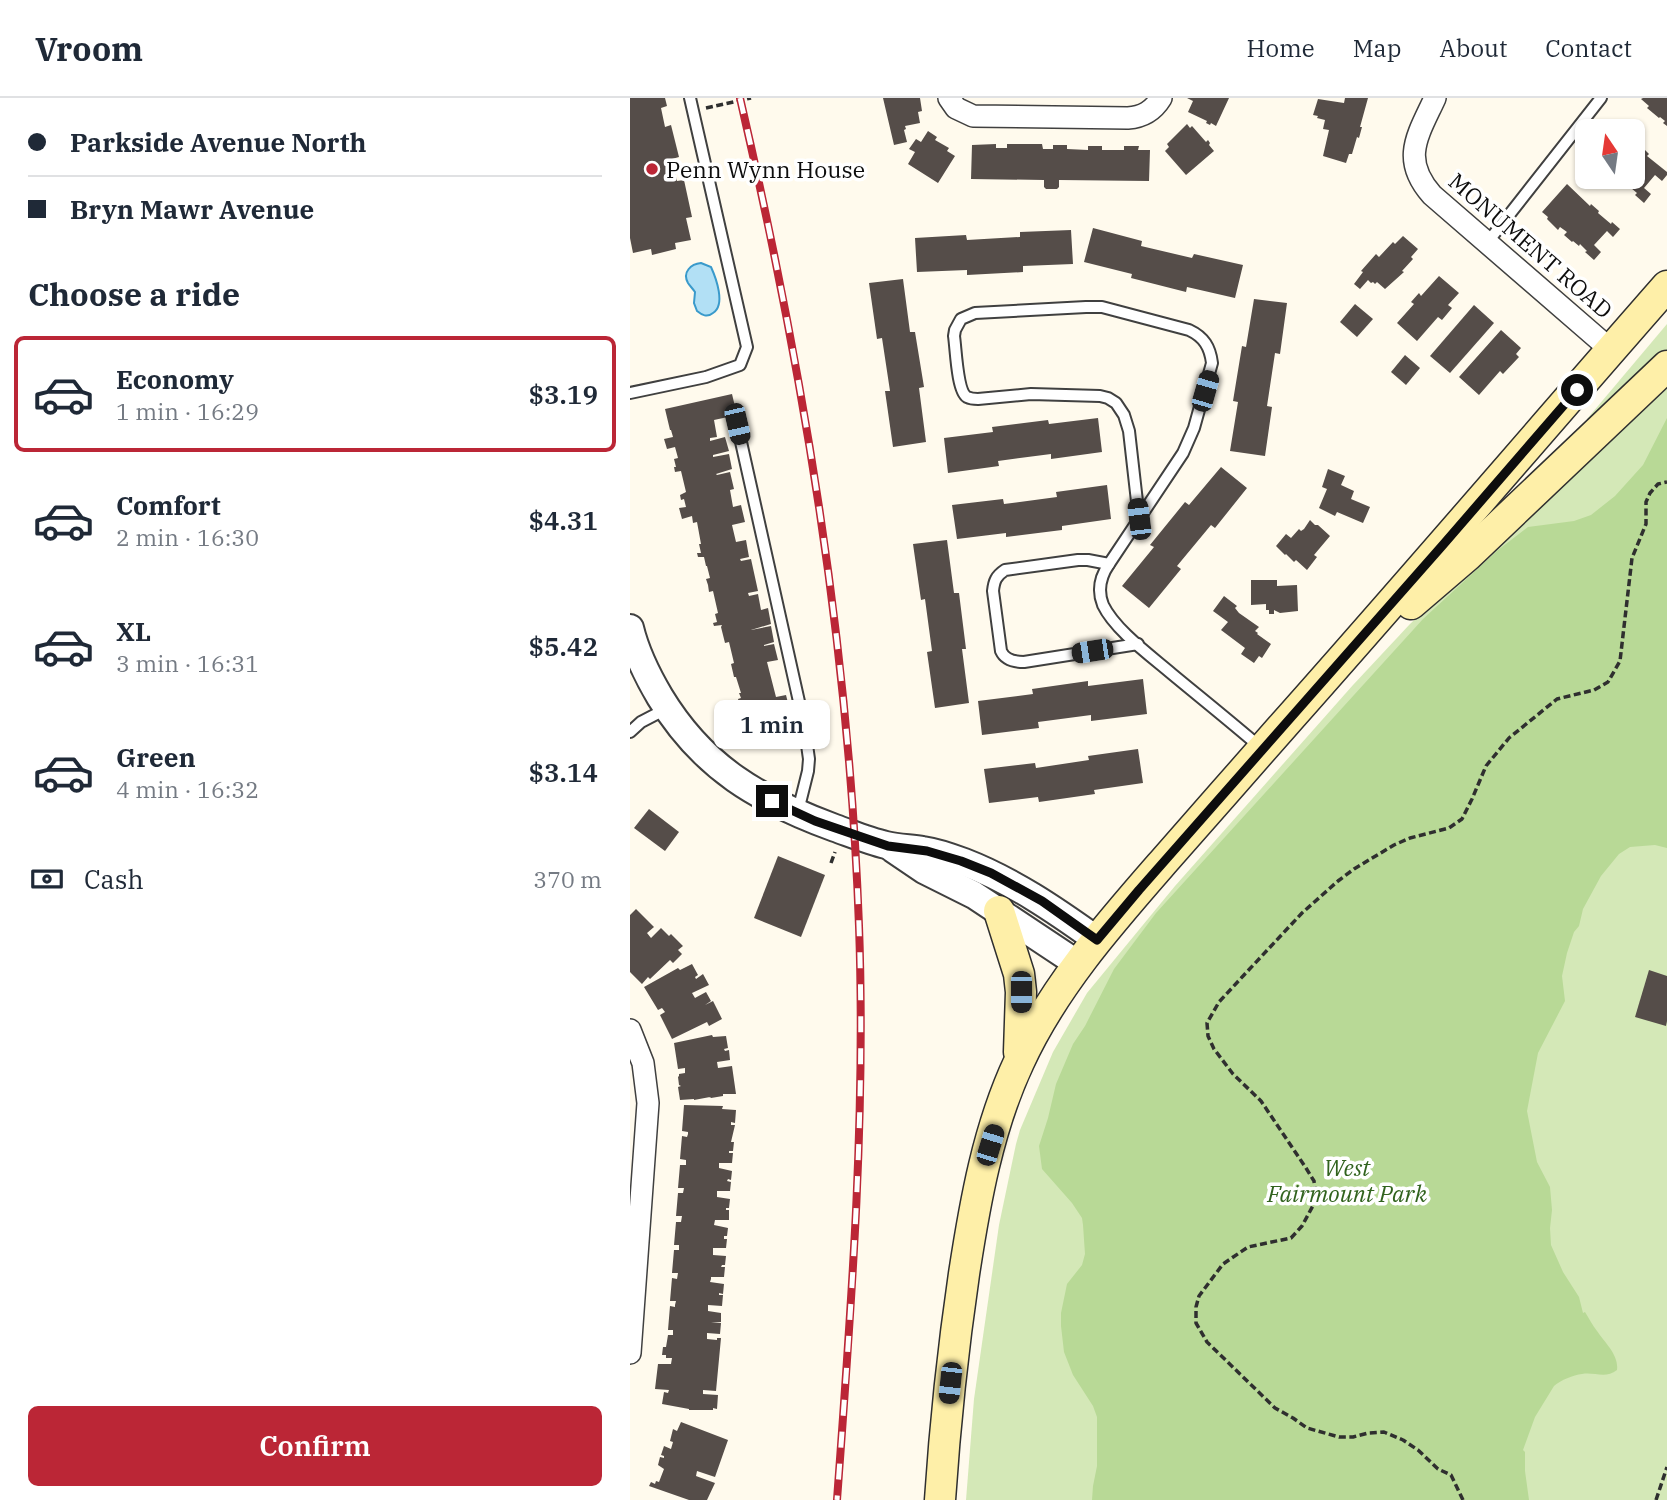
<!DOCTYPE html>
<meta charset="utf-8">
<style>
:root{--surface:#fff;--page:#f2f2f3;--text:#1f2937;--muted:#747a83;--line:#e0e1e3;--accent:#bb2636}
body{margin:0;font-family:"IBM Plex Serif",serif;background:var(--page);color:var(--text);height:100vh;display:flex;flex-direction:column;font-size:26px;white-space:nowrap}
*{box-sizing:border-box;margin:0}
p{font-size:23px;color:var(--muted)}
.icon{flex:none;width:38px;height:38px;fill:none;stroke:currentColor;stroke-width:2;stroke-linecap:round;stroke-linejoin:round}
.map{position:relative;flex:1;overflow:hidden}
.panel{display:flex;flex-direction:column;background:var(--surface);width:630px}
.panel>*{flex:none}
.guide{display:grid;align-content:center;height:154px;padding:0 28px;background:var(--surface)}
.needle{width:46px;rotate:347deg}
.tools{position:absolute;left:945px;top:21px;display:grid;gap:14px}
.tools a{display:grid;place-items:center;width:70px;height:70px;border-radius:10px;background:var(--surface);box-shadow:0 2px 5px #0004;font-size:35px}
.end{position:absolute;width:32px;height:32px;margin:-16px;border:9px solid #0d0d0d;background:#fff;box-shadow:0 0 0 4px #fff}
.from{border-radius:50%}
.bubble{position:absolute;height:49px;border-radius:10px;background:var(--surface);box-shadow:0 2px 5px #0004;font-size:23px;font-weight:600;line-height:49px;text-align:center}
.car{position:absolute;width:21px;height:42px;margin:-21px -10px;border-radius:9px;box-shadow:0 0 5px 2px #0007;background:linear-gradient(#222 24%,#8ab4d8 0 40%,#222 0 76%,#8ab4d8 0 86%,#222 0)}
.guide b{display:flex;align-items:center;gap:24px;height:66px;font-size:26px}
.guide b+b{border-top:2px solid var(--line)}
.guide i{width:18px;height:18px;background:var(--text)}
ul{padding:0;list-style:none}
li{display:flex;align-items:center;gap:21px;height:116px;margin:0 14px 10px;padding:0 14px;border:4px solid transparent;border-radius:10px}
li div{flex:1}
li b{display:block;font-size:26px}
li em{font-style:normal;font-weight:600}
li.current{border-color:var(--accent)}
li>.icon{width:63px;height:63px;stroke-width:1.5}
h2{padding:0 28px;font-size:32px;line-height:84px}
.pay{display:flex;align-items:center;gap:18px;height:77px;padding:0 28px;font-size:26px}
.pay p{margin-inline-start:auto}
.button{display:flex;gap:14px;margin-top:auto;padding:14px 28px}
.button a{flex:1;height:80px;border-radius:10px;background:var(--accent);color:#fff;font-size:28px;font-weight:600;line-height:80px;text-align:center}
header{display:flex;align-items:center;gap:42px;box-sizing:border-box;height:98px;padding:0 35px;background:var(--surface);border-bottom:2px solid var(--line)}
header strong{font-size:33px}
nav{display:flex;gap:38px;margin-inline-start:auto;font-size:24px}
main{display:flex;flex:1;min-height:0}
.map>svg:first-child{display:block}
.green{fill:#d4e8b7}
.forest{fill:#b8d996}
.water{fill:#b2e0f5;stroke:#3a9acb;stroke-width:2}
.building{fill:#554d49}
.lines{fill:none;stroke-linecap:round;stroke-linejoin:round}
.service-casing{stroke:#404040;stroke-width:14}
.minor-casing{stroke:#404040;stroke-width:24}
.tertiary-casing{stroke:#404040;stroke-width:30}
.secondary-casing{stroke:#2f2f2f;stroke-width:33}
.path{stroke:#2f2f2f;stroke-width:3.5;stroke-dasharray:7 3.5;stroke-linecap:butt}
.service{stroke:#fff;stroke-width:10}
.minor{stroke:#fff;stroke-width:21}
.tertiary{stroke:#fff;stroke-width:26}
.secondary{stroke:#feefa8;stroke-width:30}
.rail-casing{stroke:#bb2636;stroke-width:8}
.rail{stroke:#fff;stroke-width:5;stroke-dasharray:16;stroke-linecap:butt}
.route{stroke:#0d0d0d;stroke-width:9}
.poi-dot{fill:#bb2636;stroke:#fff;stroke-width:2.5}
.labels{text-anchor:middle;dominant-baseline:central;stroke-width:7;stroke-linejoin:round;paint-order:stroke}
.poi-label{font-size:23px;fill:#0d0d0d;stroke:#fff;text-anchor:start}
.street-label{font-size:23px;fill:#0d0d0d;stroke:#fff}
.park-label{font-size:23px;font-style:italic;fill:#31631e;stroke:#fff}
</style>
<header>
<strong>Vroom</strong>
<nav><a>Home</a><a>Map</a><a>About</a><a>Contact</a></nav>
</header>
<main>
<section class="panel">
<div class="guide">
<b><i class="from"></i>Parkside Avenue North</b>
<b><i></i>Bryn Mawr Avenue</b>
</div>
<h2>Choose a ride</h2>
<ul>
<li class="current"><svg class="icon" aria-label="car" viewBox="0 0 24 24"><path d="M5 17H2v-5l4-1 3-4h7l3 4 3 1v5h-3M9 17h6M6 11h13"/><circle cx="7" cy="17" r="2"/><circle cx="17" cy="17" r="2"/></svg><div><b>Economy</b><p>1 min · 16:29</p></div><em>$3.19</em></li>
<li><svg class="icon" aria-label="car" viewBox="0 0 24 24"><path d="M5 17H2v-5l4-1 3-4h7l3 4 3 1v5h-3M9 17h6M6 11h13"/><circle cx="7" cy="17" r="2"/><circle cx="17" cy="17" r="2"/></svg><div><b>Comfort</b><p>2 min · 16:30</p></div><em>$4.31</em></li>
<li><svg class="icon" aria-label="car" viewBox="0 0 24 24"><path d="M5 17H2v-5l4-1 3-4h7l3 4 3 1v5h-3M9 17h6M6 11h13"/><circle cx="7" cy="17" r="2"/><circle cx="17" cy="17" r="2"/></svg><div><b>XL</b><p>3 min · 16:31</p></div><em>$5.42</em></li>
<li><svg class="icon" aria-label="car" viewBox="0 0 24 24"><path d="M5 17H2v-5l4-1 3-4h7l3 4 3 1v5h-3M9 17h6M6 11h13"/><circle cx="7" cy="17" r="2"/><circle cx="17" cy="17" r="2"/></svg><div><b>Green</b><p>4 min · 16:32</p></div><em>$3.14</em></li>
</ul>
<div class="pay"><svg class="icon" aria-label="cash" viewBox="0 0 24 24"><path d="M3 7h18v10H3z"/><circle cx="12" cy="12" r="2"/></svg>Cash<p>370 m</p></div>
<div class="button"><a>Confirm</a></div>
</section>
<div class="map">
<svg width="1037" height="1402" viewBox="0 0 1037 1402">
<rect width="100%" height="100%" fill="#fffaed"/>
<g class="green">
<polygon points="1037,226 1037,253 958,325 957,321"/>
<polygon points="1037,280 1037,1402 336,1402 344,1301 369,1127 386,1046 390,1032 423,954 457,895 545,788 723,587 780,526"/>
</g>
<path class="forest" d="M1037,320V750L1025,747L1000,749L989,756L971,778L953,811L949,828L944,834L937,855L932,878L935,903L908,955L897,1013L907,1064L920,1089L922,1112L920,1130L921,1147L933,1174L949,1199L953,1215L955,1214C959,1220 962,1227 967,1233C975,1245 989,1257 987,1272C976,1281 965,1274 952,1276C943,1277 931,1282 924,1288L905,1319L893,1352L895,1354V1373L899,1402H462L463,1388L467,1368V1319L463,1308L443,1277L434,1254L431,1228V1215L437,1186L452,1167L455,1156L453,1127L452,1120L442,1105L412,1071L409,1048L418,1020L426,986L443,946L455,928L484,871L526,815L793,521L868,452L898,429L944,423L961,417L985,398L1013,367Z"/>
<path class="water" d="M71,165L81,169C86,180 96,207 83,215C77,220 72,217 67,213L64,205L65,194C63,191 60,188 58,185C52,174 61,166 71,165Z"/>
<g class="building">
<polygon points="0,0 35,0 37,8 31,10 35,29 41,27 49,59 42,61 47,83 54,82 62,119 56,120 61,142 45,145 46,151 22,157 21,151 3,155 0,140"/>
<polygon points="253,0 290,0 292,13 288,14 290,25 275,28 276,31 274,32 277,44 264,47"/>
<polygon points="557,0 599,0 586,28 581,25 580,27 576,25 577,23 558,14 563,3"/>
<polygon points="715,0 738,0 730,29 732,29 729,40 727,39 722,56 719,56 716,65 693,58 699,32 693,31 695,22 687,20 688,18 683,17 688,1 714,5"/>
<polygon points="1013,0 1037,0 1037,28 1033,25 1035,23 1030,19 1029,20 1017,10 1019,8 1011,1"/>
<polygon points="557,26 560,30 562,28 576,44 578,42 580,45 579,47 584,53 556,77 535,53 539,49 537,46"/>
<polygon points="298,33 307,39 305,42 319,50 317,53 325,58 308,85 278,66 285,54 279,51 286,41 291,44"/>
<polygon points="366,46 366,50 377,50 377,46 412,46 413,51 423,51 423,47 437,47 437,51 458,52 458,48 472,48 472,52 494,52 494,48 509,48 508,52 520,52 519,83 429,82 429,89 427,91 416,91 414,89 414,82 341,81 342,47"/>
<polygon points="1003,46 1009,51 1011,48 1019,56 1017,58 1037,74 1037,77 1032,83 1025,77 1014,90 1021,96 1014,105 1005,97 1007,95 995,85 993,87 983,79 1003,79"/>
<polygon points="937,86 960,108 961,106 969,113 968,115 981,126 982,124 990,131 983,139 977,133 964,147 971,154 964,162 955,154 957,153 950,146 949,148 943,143 942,144 934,137 937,134 930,129 928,132 917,121 918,119 912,114"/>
<polygon points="463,130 512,143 511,148 562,160 564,156 613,167 605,200 557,189 556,194 501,180 502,176 454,164"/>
<polygon points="441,132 443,166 393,168 393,174 337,177 337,172 287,174 285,140 336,137 337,142 390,139 390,134"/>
<polygon points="773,138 788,151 781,159 783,161 772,173 774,174 755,191 747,184 745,186 743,184 741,185 738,182 730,191 724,186 733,174 731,173 746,156 749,159 763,144 765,146"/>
<polygon points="809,178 829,195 818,207 822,210 812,222 808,219 787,243 767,225 784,206 781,204 789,195 791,198"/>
<polygon points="273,181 280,234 285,234 294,289 289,290 296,344 263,349 255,293 260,293 252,240 247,241 239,185"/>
<polygon points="624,201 657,205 650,256 645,255 637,308 642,309 635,358 600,353 608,304 603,303 612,248 616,249"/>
<polygon points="725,206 743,221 727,239 710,224"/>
<polygon points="844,207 864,225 820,275 800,258"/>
<polygon points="871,232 891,250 886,256 889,259 873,276 870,273 849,297 829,279"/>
<polygon points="775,257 790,270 776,287 761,274"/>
<polygon points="102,296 107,317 84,322 87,339 80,340 80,343 95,339 99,353 83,357 83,359 99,356 102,371 86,376 87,377 100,374 104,391 100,392 103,409 111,407 115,424 102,427 106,444 116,442 119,459 110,461 111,463 121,461 128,493 118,495 119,498 128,496 131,512 138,510 141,526 121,532 141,528 144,544 134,547 134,548 144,546 148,562 137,564 146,599 156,597 160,613 154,615 162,647 148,651 146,645 140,646 138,638 132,640 131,633 124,633 121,623 118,624 116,619 115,613 111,614 108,601 111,600 109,595 111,595 106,579 104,579 101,566 104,565 99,544 95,545 91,529 92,527 84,528 83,525 87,524 85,516 88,515 83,493 79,494 78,487 76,481 80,480 77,468 76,468 74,459 68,459 67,455 71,455 69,446 71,446 67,424 63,425 62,418 52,421 49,410 56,409 54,401 51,402 50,397 56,394 51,373 45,374 44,369 46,369 44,361 48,360 45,349 37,351 34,341 43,339 41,332 40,332 35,311"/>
<polygon points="468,320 472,354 421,361 421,356 368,363 369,368 318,375 314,340 363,334 362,329 418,322 419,326"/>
<polygon points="591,369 617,390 585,430 581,427 547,468 551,471 519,510 492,488 524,449 520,447 555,404 559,407"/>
<polygon points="698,371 715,378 711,387 724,393 721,401 740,409 733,425 707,414 705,418 689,410 697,391 692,389"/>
<polygon points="477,387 481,421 432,428 432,432 376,439 376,435 327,441 322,407 373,401 374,406 427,399 426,394"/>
<polygon points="680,422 685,427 688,427 700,438 684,457 687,459 677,472 666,462 664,464 656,456 655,457 646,448 656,436 661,440 669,431 671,433 674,431"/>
<polygon points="317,442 324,495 329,495 336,551 332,551 339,605 305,610 297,554 302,553 295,501 291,502 283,446"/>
<polygon points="621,482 647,482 647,488 667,487 668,513 650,515 644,512 644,516 639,516 639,512 636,512 636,506 621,507"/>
<polygon points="594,498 607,508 605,510 609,515 629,529 625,533 628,535 627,536 641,546 632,560 629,558 624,565 611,556 615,550 591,532 598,524 583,513"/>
<polygon points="513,581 517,616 461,623 461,617 408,624 409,630 352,637 348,603 403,596 402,591 458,583 458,588"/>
<polygon points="508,651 513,685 464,692 465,696 409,704 408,699 359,705 354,671 405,665 406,670 459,662 458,658"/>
<polygon points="19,711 49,734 35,753 4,730"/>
<polygon points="148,758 195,777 171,839 124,820"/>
<polygon points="6,811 24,829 17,835 21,840 31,830 39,838 41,836 53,848 48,852 52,856 43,865 40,862 20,881 18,879 12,886 0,874 0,817"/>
<polygon points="62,866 68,877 65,879 66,881 73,876 79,887 62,895 65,900 76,894 81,903 75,907 83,903 92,921 79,928 77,924 42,941 30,917 35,914 32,910 28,912 14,889 48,870 50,872"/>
<polygon points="1019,872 1037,878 1037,923 1036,928 1005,919"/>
<polygon points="82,937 83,939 96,938 98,950 94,951 95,953 99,952 100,962 87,964 88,970 102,968 106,996 93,996 93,998 81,1000 79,998 80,999 64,1002 64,1001 50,1002 48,989 51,988 49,987 48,979 49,978 49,976 55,975 55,970 48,971 44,945"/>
<polygon points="54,1007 93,1008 92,1011 106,1012 105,1025 101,1024 101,1027 105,1027 101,1044 104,1044 103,1053 99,1053 99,1055 103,1055 102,1065 89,1065 89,1070 102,1073 101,1082 98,1081 97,1083 101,1084 100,1093 87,1093 87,1099 100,1101 99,1110 96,1110 96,1112 99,1112 99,1122 85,1122 84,1127 98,1130 97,1138 94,1138 94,1141 97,1141 96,1150 83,1150 83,1157 96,1158 95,1167 92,1167 91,1169 95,1169 94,1179 81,1179 81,1181 80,1184 94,1186 93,1196 89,1195 89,1197 93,1197 92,1208 78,1207 78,1213 91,1215 91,1224 81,1224 91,1225 90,1236 77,1235 77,1241 87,1242 87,1240 91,1240 86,1293 73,1292 73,1296 88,1297 87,1311 83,1310 83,1312 59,1312 59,1311 32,1306 34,1294 38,1295 39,1292 25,1291 28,1266 41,1266 42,1260 36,1260 36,1257 32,1257 33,1249 36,1249 38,1237 43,1237 43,1232 38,1232 40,1208 45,1209 45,1207 46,1203 40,1203 42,1180 47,1181 48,1175 42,1175 44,1152 49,1152 49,1147 44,1147 46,1124 51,1124 52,1118 46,1118 48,1095 53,1095 54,1090 48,1090 50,1067 56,1067 56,1062 50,1061 52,1038 57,1039 58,1036 58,1034 52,1033"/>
<polygon points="51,1324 98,1342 85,1379 67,1373 66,1378 85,1385 77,1402 59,1402 19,1388 21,1384 25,1386 26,1383 29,1384 34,1371 28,1367 30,1359 34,1360 34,1358 31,1357 34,1348 41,1351 43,1344 40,1343 43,1331 47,1333"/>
</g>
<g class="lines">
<defs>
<g id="service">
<polyline points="857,145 971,0"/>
<polyline points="0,295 76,279 110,267 117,249 60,0"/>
<polyline points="107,326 174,626 179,661 178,673 168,713"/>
<path d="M509,421L499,333L494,317L486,305L478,300L470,298L401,296L348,301C344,301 341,301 337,299C327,293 326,251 324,238L325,232L331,221L345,215L456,209H472L559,232C574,239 580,249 582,265L564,330L553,355L479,466C470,479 467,492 473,507C485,532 521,558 542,576C571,600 601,624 630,649"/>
<path d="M479,466L458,462H448L375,472C366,478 364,483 363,493L371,553C375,562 385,564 394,564L508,546"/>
<polyline points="0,634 11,624 36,611"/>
</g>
<g id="minor">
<path d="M319,0L326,10L343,18L498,20C513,19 523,13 531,0"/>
<path d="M805,0C788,37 770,61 802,97L981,252"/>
<polyline points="0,932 13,965 18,1005 0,1255"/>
</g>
<g id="tertiary">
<path d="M0,530C6,555 17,577 30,599C73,670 129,702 205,730C222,736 239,743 256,747C268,750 281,750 293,752C307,754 321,759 334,764C383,783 425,812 467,842"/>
<polyline points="263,751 294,772 344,797 448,866"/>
</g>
<g id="secondary">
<polyline points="781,506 837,458 1037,268"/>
<polyline points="369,813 389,876 391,894 389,954"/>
<path d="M310,1402C315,1326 323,1251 334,1176C345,1104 358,1030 389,964C424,888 480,825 535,762C574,718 612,674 651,630C781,484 908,335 1037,188"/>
</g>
</defs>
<use href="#service" class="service-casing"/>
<use href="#minor" class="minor-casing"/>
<use href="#tertiary" class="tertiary-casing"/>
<use href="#secondary" class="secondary-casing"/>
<g class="path">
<polyline points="76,10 121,0"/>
<polyline points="201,765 205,754"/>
<polyline points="833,1402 821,1377 808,1371 788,1352 773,1342 754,1334 738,1335 723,1339 709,1339 677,1330 663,1320 645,1310 577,1244 566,1225 566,1209 569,1198 593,1166 618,1149 661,1140 672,1128 686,1102 684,1083 676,1070 631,1003 603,976 584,951 578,938 577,925 589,904 614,877 672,815 708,783 724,771 764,747 780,740 819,730 832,721 842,701 856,668 879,640 927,601 964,592 978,584 990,563 1002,460 1016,426 1016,404 1020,395 1028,386 1037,384"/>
<polyline points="1026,1402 1037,1369"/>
</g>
<use href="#service" class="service"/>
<use href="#minor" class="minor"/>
<use href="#tertiary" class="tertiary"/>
<use href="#secondary" class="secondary"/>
<defs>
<path id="rail" d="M110,0C173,272 219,549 229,828C236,1020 221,1211 207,1402"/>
</defs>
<use href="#rail" class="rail-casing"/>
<use href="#rail" class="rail"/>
</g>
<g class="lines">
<polyline class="route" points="142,703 185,723 258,748 297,753 331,763 361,775 412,803 467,842 509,792 812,448 947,292"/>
</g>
<circle class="poi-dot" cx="22" cy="71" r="7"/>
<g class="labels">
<g class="poi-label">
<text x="36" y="71">Penn Wynn House</text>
</g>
<g class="street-label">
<text transform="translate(901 147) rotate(41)">MONUMENT ROAD</text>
</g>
<g class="park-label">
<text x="717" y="1069">West<tspan x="717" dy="26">Fairmount Park</tspan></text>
</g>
</g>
</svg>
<div class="tools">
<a><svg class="needle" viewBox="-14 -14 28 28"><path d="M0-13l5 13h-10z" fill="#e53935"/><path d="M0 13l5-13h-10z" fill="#747a83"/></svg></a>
</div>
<i class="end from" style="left:947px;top:292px"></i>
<i class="end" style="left:142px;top:703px"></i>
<div class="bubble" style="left:84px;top:602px;width:116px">1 min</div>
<i class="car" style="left:575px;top:293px;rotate:16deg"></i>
<i class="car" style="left:107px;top:326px;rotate:167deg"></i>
<i class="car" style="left:509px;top:421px;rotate:353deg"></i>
<i class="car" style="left:462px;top:553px;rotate:261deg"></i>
<i class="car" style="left:391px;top:894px;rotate:180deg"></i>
<i class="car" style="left:360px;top:1047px;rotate:17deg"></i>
<i class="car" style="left:320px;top:1285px;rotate:186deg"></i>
</div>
</main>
